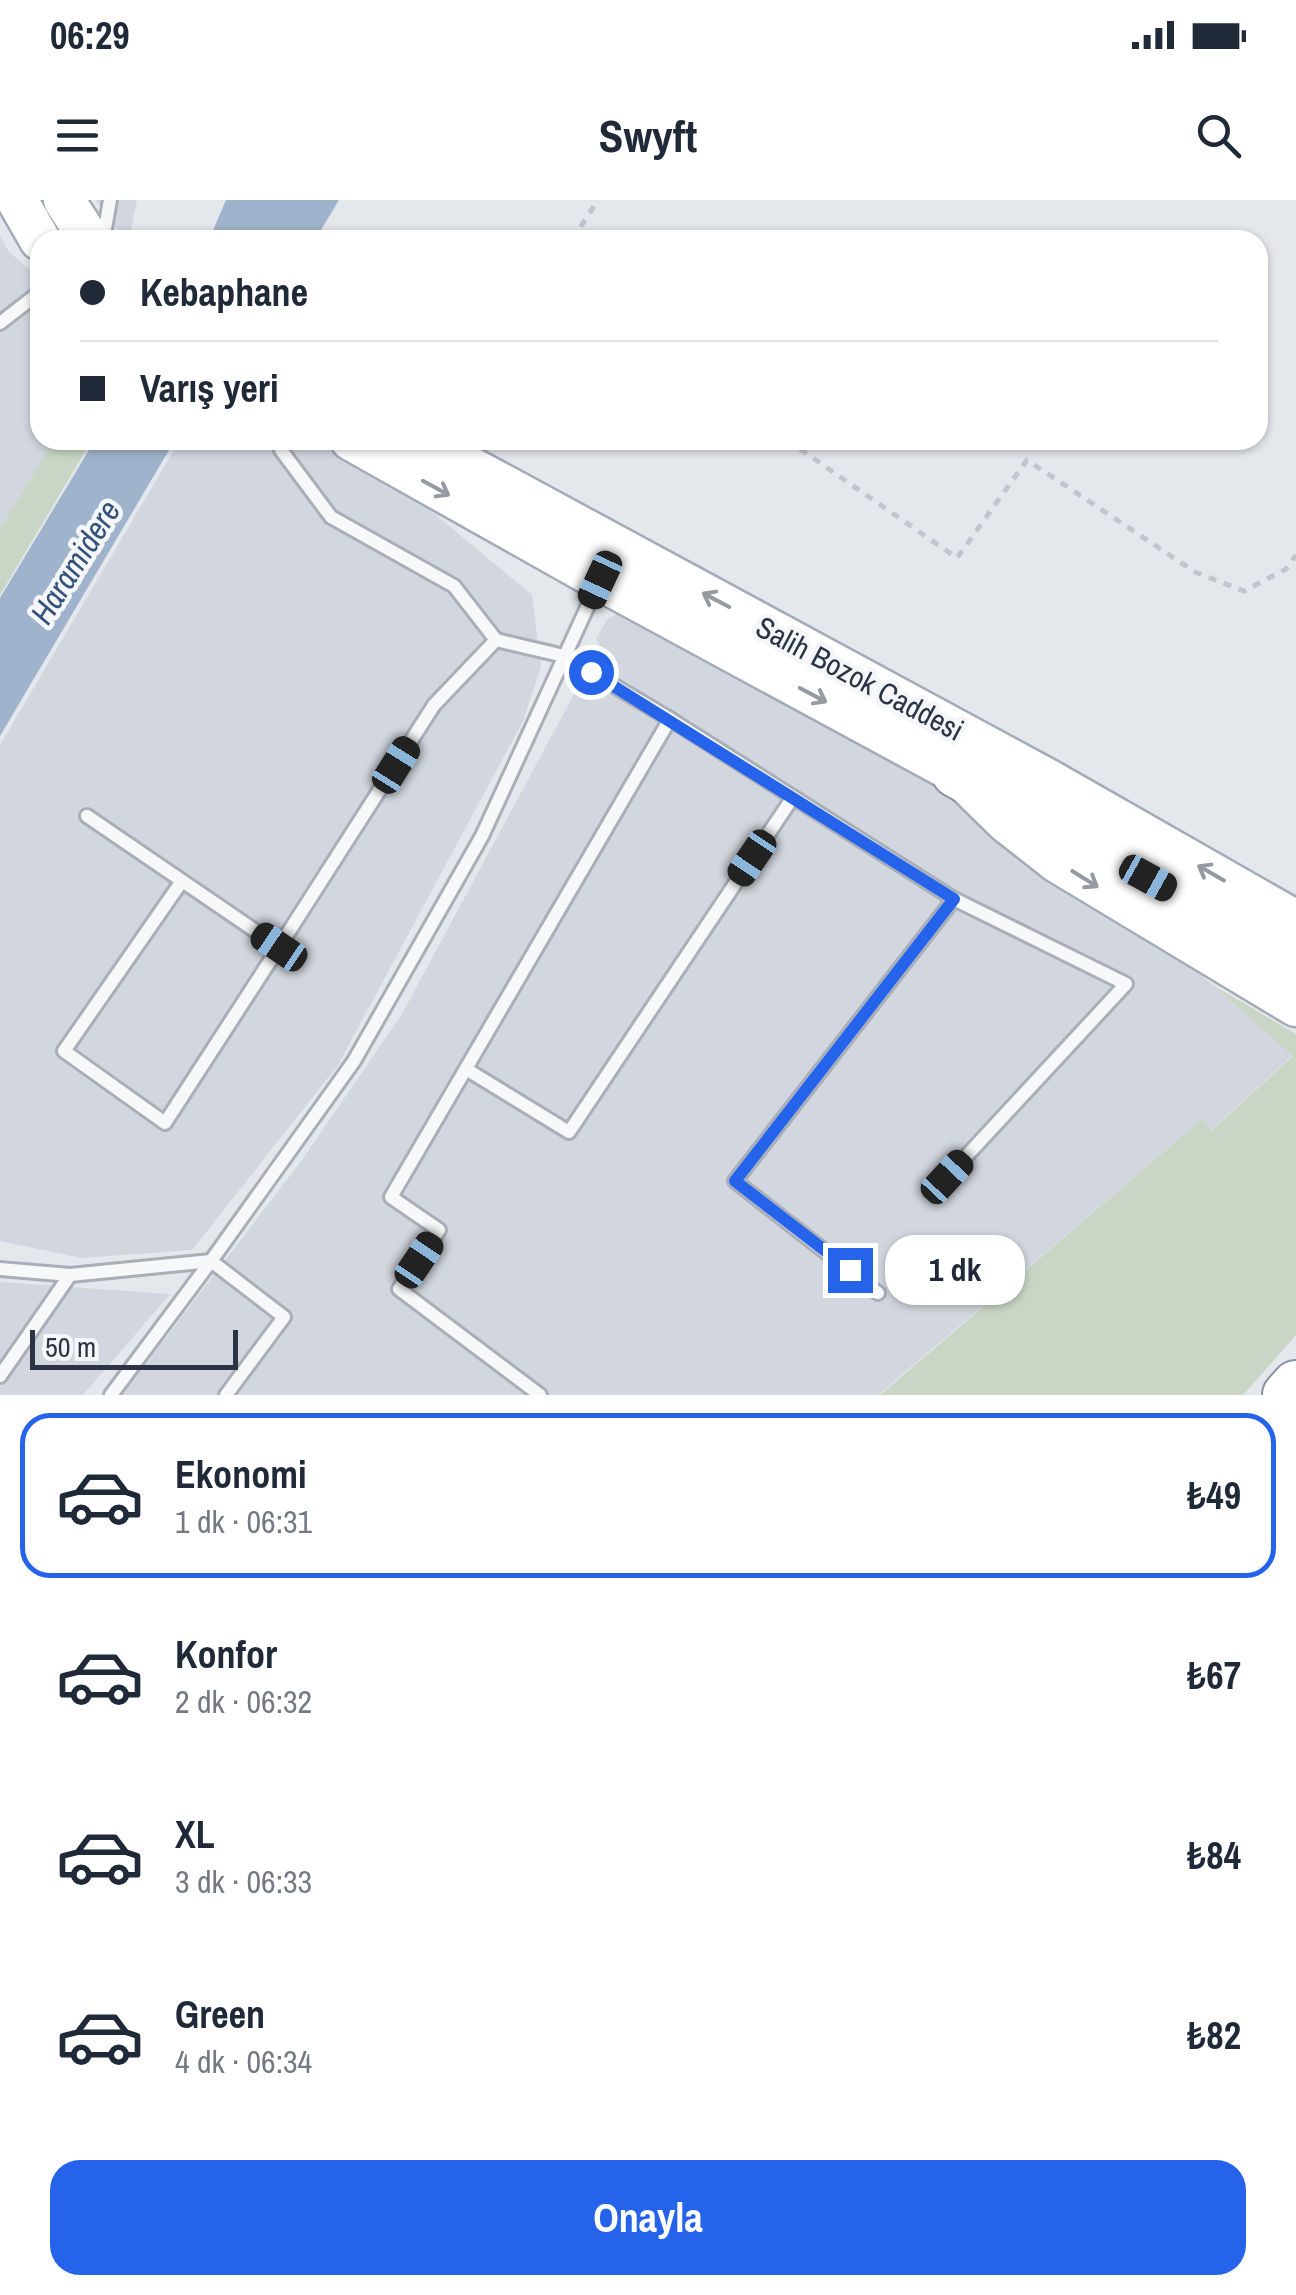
<!DOCTYPE html>
<html lang="tr">
<meta charset="utf-8">
<style>
:root{--surface:#fff;--page:#f2f2f3;--text:#1f2937;--muted:#747a83;--line:#e0e1e3;--accent:#2563eb}
body{margin:0;font-family:"Archivo Narrow",sans-serif;background:var(--page);color:var(--text);height:100vh;display:flex;flex-direction:column;font-size:38px;white-space:nowrap}
*{box-sizing:border-box;margin:0}
p{font-size:32px;color:var(--muted)}
.icon{flex:none;width:55px;height:55px;fill:none;stroke:currentColor;stroke-width:2;stroke-linecap:round;stroke-linejoin:round}
.map{position:relative;height:1195px;overflow:hidden}
.side{display:flex;flex-direction:column;background:var(--surface);flex:1}
.side>*{flex:none}
.banner{position:absolute;left:30px;top:30px;width:1238px;height:220px;border-radius:30px;box-shadow:0 2px 8px #0004;display:grid;align-content:center;height:220px;padding:0 50px;background:var(--surface)}
.scale{position:absolute;left:30px;bottom:25px;width:208px;box-sizing:border-box;padding-left:10px;border:5px solid #2b3445;border-top:0;font-size:28px;line-height:35px;white-space:nowrap;color:#2b3445;-webkit-text-stroke:8px #f4f6f9;paint-order:stroke}
.end{position:absolute;width:45px;height:45px;margin:-22px;border:12px solid #2563eb;background:#fff;box-shadow:0 0 0 5px #fff}
.from{border-radius:50%}
.bubble{position:absolute;height:70px;border-radius:30px;background:var(--surface);box-shadow:0 2px 8px #0004;font-size:32px;font-weight:800;line-height:70px;text-align:center}
.car{position:absolute;width:30px;height:60px;margin:-30px -15px;border-radius:12px;box-shadow:0 0 8px 2px #0007;background:linear-gradient(#222 24%,#8ab4d8 0 40%,#222 0 76%,#8ab4d8 0 86%,#222 0)}
.banner b{display:flex;align-items:center;gap:35px;height:95px;font-size:38px}
.banner b+b{border-top:2px solid var(--line)}
.banner i{width:25px;height:25px;background:var(--text)}
ul{padding:18px 0 0;list-style:none}
li{display:flex;align-items:center;gap:30px;height:165px;margin:0 20px 15px;padding:0 30px;border:5px solid transparent;border-radius:30px}
li div{flex:1}
li b{display:block;font-size:38px}
li em{font-style:normal;font-weight:800}
li.active{border-color:var(--accent)}
li>.icon{width:90px;height:90px;stroke-width:1.5}
.action{display:flex;gap:20px;margin-top:auto;padding:20px 50px}
.action a{flex:1;height:115px;border-radius:30px;background:var(--accent);color:#fff;font-size:40px;font-weight:800;line-height:115px;text-align:center}
.status{display:flex;justify-content:space-between;align-items:center;height:70px;padding:0 50px;background:var(--surface);direction:ltr}
.status svg{height:28px;fill:currentColor}
header{display:flex;justify-content:space-between;align-items:center;height:130px;padding:0 50px;background:var(--surface);font-size:45px;font-weight:800}
.map>svg:first-child{display:block}
.built{fill:#d2d6de}
.green{fill:#c9d6c5}
.water{fill:#9fb4cc}
.lines{fill:none;stroke-linecap:round;stroke-linejoin:round}
.lane-casing{stroke:#a9aeb7;stroke-width:18}
.primary-casing{stroke:#a3abb8;stroke-width:45}
.highway-casing{stroke:#8b94a3;stroke-width:52}
.path{stroke:#c2c5cb;stroke-width:5;stroke-dasharray:8 8;stroke-linecap:butt}
.lane{stroke:#f7f8fa;stroke-width:12}
.primary{stroke:#fff;stroke-width:40}
.highway{stroke:#fff;stroke-width:48}
.oneway{stroke:#959aa2}
.route{stroke:#2563eb;stroke-width:12}
.labels{text-anchor:middle;dominant-baseline:central;stroke-width:9;stroke-linejoin:round;paint-order:stroke}
.street-label{font-size:30px;fill:#2b3445;stroke:#f4f6f9}
.water-label{font-size:32px;font-style:italic;fill:#34527a;stroke:#f4f6f9}
</style>
<div class="status"><b>06:29</b><svg viewBox="0 0 49 12"><path d="M0 12V9h3v3zM5 12V6h3v6zM10 12V3h3v9zM15 12V0h3v12zM26 1h20v11H26zM47 4h2v5h-2z"/></svg></div>
<header><svg class="icon" aria-label="menu" viewBox="0 0 24 24"><path d="M4 6h16M4 12h16M4 18h16"/></svg>Swyft<svg class="icon" aria-label="search" viewBox="0 0 24 24"><circle cx="10" cy="10" r="6"/><path d="M15 15l6 6"/></svg></header>
<div class="map">
<svg width="1296" height="1195" viewBox="0 0 1296 1195">
<rect width="100%" height="100%" fill="#e4e7ec"/>
<g class="built">
<polygon points="96,0 137,0 131,30 135,40 125,40"/>
<polygon points="0,36 9,52 40,78 40,240 54,240 0,329"/>
<polygon points="180,240 311,240 401,286 532,395 541,467 523,521 338,865 192,1050 82,1058 0,1041 0,545"/>
<polygon points="622,412 894,554 973,609 1007,641 1201,775 1293,855 1210,931 1201,920 878,1195 122,1195 302,960 402,814 600,446 596,439 608,418"/>
<polygon points="0,1082 170,1094 83,1195 0,1195"/>
</g>
<g class="green">
<polygon points="54,240 92,240 0,395 0,329"/>
<polygon points="1213,785 1296,834 1296,1135 1243,1195 880,1195 1202,919 1211,931 1293,856"/>
</g>
<g class="water">
<polygon points="226,0 339,0 315,40 209,40"/>
<polygon points="95,240 175,240 0,536 0,398"/>
</g>
<g class="lines">
<defs>
<g id="lane">
<polyline points="103,40 110,0"/>
<polyline points="0,123 40,92"/>
<polyline points="281,250 331,317 454,386 496,440"/>
<polyline points="670,519 954,699 735,981 878,1093"/>
<polyline points="87,616 279,747 165,923 64,851 182,681"/>
<polyline points="279,747 434,505 496,440 564,456 670,519 391,997 439,1030 399,1089 540,1195"/>
<polyline points="466,869 569,932 793,597"/>
<polyline points="947,977 1126,784 954,699"/>
<polyline points="0,1069 70,1075 211,1061 284,1117 226,1195"/>
<polyline points="0,1176 70,1075"/>
<polyline points="111,1195 211,1061 354,861 482,636 597,386"/>
</g>
<g id="primary">
<polyline points="17,0 40,40"/>
<polyline points="64,0 90,40"/>
<polyline points="351,240 600,380 956,573 1006,622 1057,662 1296,806"/>
<polyline points="420,240 1049,580 1296,721"/>
</g>
<g id="highway">
<polyline points="956,573 1296,759"/>
<polyline points="1287,1195 1296,1185"/>
</g>
</defs>
<use href="#lane" class="lane-casing"/>
<use href="#primary" class="primary-casing"/>
<use href="#highway" class="highway-casing"/>
<g class="path">
<polyline points="572,40 598,0"/>
<polyline points="787,240 957,358 1027,260 1195,372 1244,391 1286,369 1296,355"/>
</g>
<use href="#lane" class="lane"/>
<use href="#primary" class="primary"/>
<use href="#highway" class="highway"/>
</g>
<defs><path id="oneway-shaft" d="M-6 0H5M1.5-3L5.5 0L1.5 3" fill="none" stroke-width="1.6" stroke-linecap="round" stroke-linejoin="round" transform="scale(2.5)"/></defs>
<g class="oneway">
<use href="#oneway-shaft" transform="translate(436 288) rotate(29)"/>
<use href="#oneway-shaft" transform="translate(716 400) rotate(-152)"/>
<use href="#oneway-shaft" transform="translate(813 495) rotate(28)"/>
<use href="#oneway-shaft" transform="translate(1211 673) rotate(-150)"/>
<use href="#oneway-shaft" transform="translate(1085 679) rotate(32)"/>
</g>
<g class="lines">
<polyline class="route" points="591,472 954,699 735,981 850,1070"/>
</g>
<g class="labels">
<g class="street-label">
<text transform="translate(860 478) rotate(28)">Salih Bozok Caddesi</text>
</g>
<g class="water-label">
<text transform="translate(75 362) rotate(-58)">Haramidere</text>
</g>
</g>
</svg>
<div class="scale">50 m</div>
<i class="end from" style="left:591px;top:472px"></i>
<i class="end" style="left:850px;top:1070px"></i>
<div class="bubble" style="left:885px;top:1035px;width:140px">1 dk</div>
<i class="car" style="left:600px;top:380px;rotate:205deg"></i>
<i class="car" style="left:396px;top:565px;rotate:32deg"></i>
<i class="car" style="left:752px;top:658px;rotate:214deg"></i>
<i class="car" style="left:1148px;top:678px;rotate:119deg"></i>
<i class="car" style="left:279px;top:747px;rotate:304deg"></i>
<i class="car" style="left:947px;top:977px;rotate:43deg"></i>
<i class="car" style="left:419px;top:1060px;rotate:34deg"></i>
<div class="banner">
<b><i class="from"></i>Kebaphane</b>
<b><i></i>Varış yeri</b>
</div>
</div>
<section class="side">
<ul>
<li class="active"><svg class="icon" aria-label="car" viewBox="0 0 24 24"><path d="M5 17H2v-5l4-1 3-4h7l3 4 3 1v5h-3M9 17h6M6 11h13"/><circle cx="7" cy="17" r="2"/><circle cx="17" cy="17" r="2"/></svg><div><b>Ekonomi</b><p>1 dk · 06:31</p></div><em>₺49</em></li>
<li><svg class="icon" aria-label="car" viewBox="0 0 24 24"><path d="M5 17H2v-5l4-1 3-4h7l3 4 3 1v5h-3M9 17h6M6 11h13"/><circle cx="7" cy="17" r="2"/><circle cx="17" cy="17" r="2"/></svg><div><b>Konfor</b><p>2 dk · 06:32</p></div><em>₺67</em></li>
<li><svg class="icon" aria-label="car" viewBox="0 0 24 24"><path d="M5 17H2v-5l4-1 3-4h7l3 4 3 1v5h-3M9 17h6M6 11h13"/><circle cx="7" cy="17" r="2"/><circle cx="17" cy="17" r="2"/></svg><div><b>XL</b><p>3 dk · 06:33</p></div><em>₺84</em></li>
<li><svg class="icon" aria-label="car" viewBox="0 0 24 24"><path d="M5 17H2v-5l4-1 3-4h7l3 4 3 1v5h-3M9 17h6M6 11h13"/><circle cx="7" cy="17" r="2"/><circle cx="17" cy="17" r="2"/></svg><div><b>Green</b><p>4 dk · 06:34</p></div><em>₺82</em></li>
</ul>
<div class="action"><a>Onayla</a></div>
</section>
